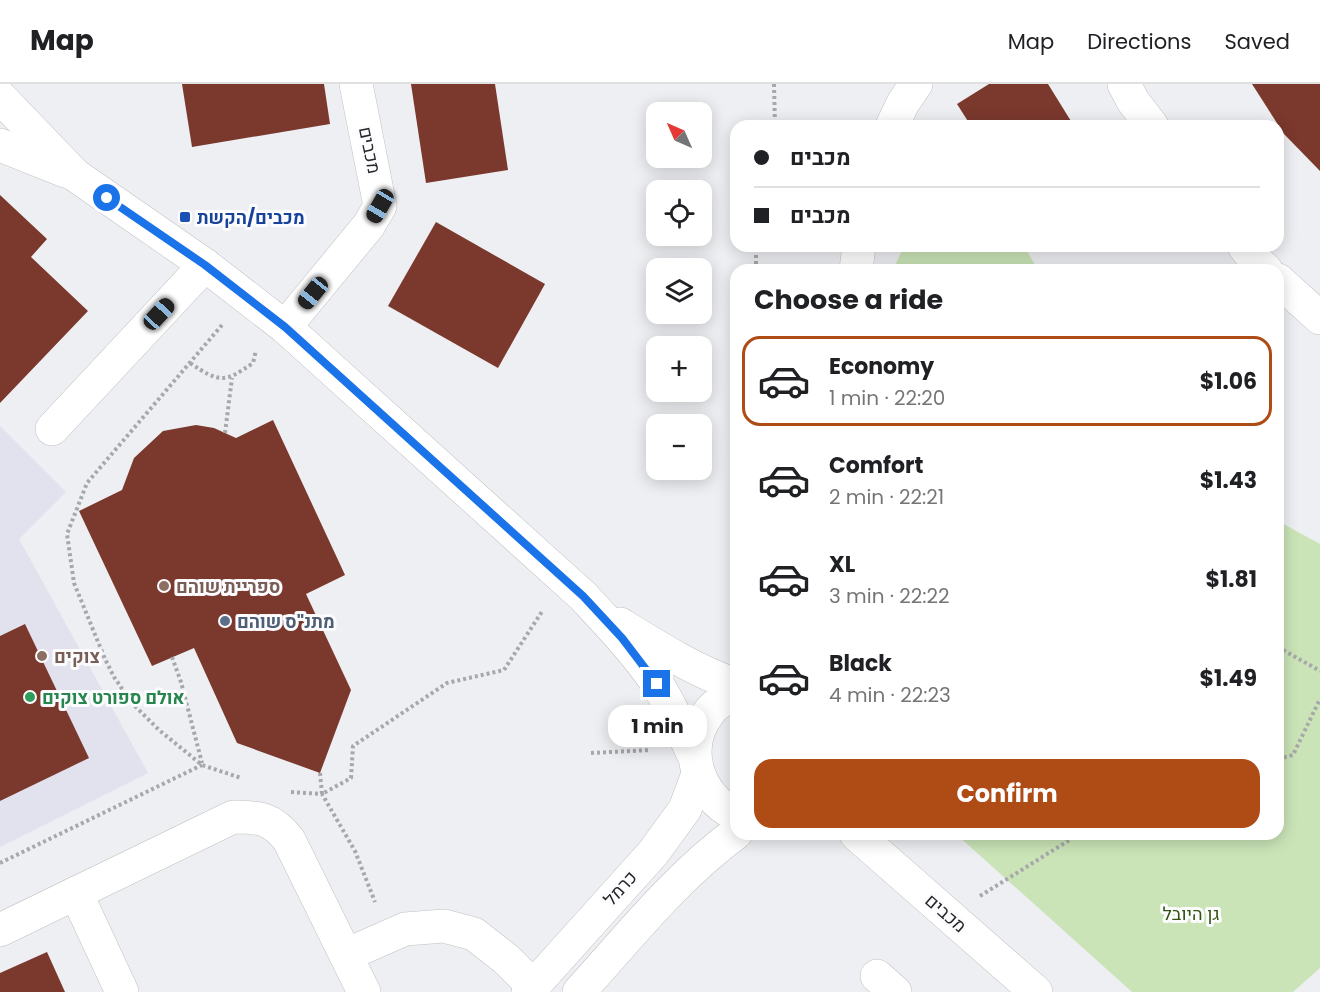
<!DOCTYPE html>
<meta charset="utf-8">
<style>
:root{--surface:#fff;--page:#f2f2f2;--text:#202124;--muted:#757577;--line:#e0e0e0;--accent:#af4b15}
body{margin:0;font-family:Poppins,Heebo,sans-serif;background:var(--page);color:var(--text);height:100vh;display:flex;flex-direction:column;font-size:22px;white-space:nowrap}
*{box-sizing:border-box;margin:0}
p{font-size:20px;color:var(--muted)}
.icon{flex:none;width:33px;height:33px;fill:none;stroke:currentColor;stroke-width:2;stroke-linecap:round;stroke-linejoin:round}
.map{position:relative;flex:1;overflow:hidden}
.details{position:absolute;left:730px;top:180px;width:554px;height:576px;display:flex;flex-direction:column;background:var(--surface);border-radius:18px;box-shadow:0 3px 15px #0003}
.details>*{flex:none}
.banner{position:absolute;left:730px;top:36px;width:554px;height:132px;border-radius:18px;box-shadow:0 3px 15px #0003;display:grid;align-content:center;height:132px;padding:0 24px;background:var(--surface)}
.needle{width:39px;rotate:315deg}
.controls{position:absolute;left:646px;top:18px;display:grid;gap:12px}
.controls a{display:grid;place-items:center;width:66px;height:66px;border-radius:12px;background:var(--surface);box-shadow:0 3px 15px #0003;font-size:30px}
.end{position:absolute;width:27px;height:27px;margin:-14px;border:8px solid #1a73e8;background:#fff;box-shadow:0 0 0 3px #fff}
.from{border-radius:50%}
.bubble{position:absolute;height:42px;border-radius:18px;background:var(--surface);box-shadow:0 3px 15px #0003;font-size:20px;font-weight:700;line-height:42px;text-align:center}
.car{position:absolute;width:18px;height:36px;margin:-18px -9px;border-radius:8px;box-shadow:0 0 4px 2px #0007;background:linear-gradient(#222 24%,#8ab4d8 0 40%,#222 0 76%,#8ab4d8 0 86%,#222 0)}
.banner b{display:flex;align-items:center;gap:21px;height:57px;font-size:22px}
.banner b+b{border-top:2px solid var(--line)}
.banner i{width:15px;height:15px;background:var(--text)}
ul{padding:0;list-style:none}
li{display:flex;align-items:center;gap:18px;height:90px;margin:0 12px 9px;padding:0 12px;border:3px solid transparent;border-radius:18px}
li div{flex:1}
li b{display:block;font-size:22px}
li em{font-style:normal;font-weight:700}
li.selected{border-color:var(--accent)}
li>.icon{width:54px;height:54px;stroke-width:1.5}
h2{padding:0 24px;font-size:27px;line-height:72px}
.primary-button{display:flex;gap:12px;margin-top:auto;padding:12px 24px}
.primary-button a{flex:1;height:69px;border-radius:18px;background:var(--accent);color:#fff;font-size:24px;font-weight:700;line-height:69px;text-align:center}
header{display:flex;align-items:center;gap:36px;box-sizing:border-box;height:84px;padding:0 30px;background:var(--surface);border-bottom:2px solid var(--line)}
header strong{font-size:28px}
nav{display:flex;gap:33px;margin-inline-start:auto;font-size:21px}
.map>svg:first-child{display:block}
.built{fill:#e1e2ed}
.green{fill:#cae4b7}
.building{fill:#7b382d}
.lines{fill:none;stroke-linecap:round;stroke-linejoin:round}
.minor-casing{stroke:#c1c1c4;stroke-width:34}
.path{stroke:#a7a8aa;stroke-width:4;stroke-dasharray:3 3;stroke-linecap:butt}
.minor{stroke:#fff;stroke-width:33}
.route{stroke:#1a73e8;stroke-width:8}
.transit-dot{fill:#1a4fb4;stroke:#fcfcff;stroke-width:2}
.education-dot{fill:#8d6e63;stroke:#fcfcff;stroke-width:2}
.service-dot{fill:#5c6f8a;stroke:#fcfcff;stroke-width:2}
.leisure-dot{fill:#2e9e5b;stroke:#fcfcff;stroke-width:2}
.labels{text-anchor:middle;dominant-baseline:central;stroke-width:6;stroke-linejoin:round;paint-order:stroke}
.street-label{font-size:18px;fill:#242526;stroke:#fcfcff}
.transit-label{font-size:18px;font-weight:bold;fill:#164399;stroke:#fcfcff;text-anchor:start}
.education-label{font-size:18px;font-weight:bold;fill:#785e54;stroke:#fcfcff;text-anchor:start}
.service-label{font-size:18px;font-weight:bold;fill:#4e5e75;stroke:#fcfcff;text-anchor:start}
.leisure-label{font-size:18px;font-weight:bold;fill:#27864d;stroke:#fcfcff;text-anchor:start}
.park-label{font-size:18px;fill:#315210;stroke:#fcfcff}
</style>
<header>
<strong>Map</strong>
<nav><a>Map</a><a>Directions</a><a>Saved</a></nav>
</header>
<div class="map">
<svg width="1320" height="908" viewBox="0 0 1320 908">
<rect width="100%" height="100%" fill="#eeeff2"/>
<polygon class="built" points="0,342 66,408 19,455 148,689 0,763"/>
<g class="green">
<polygon points="904,162 1024,162 1038,186 893,186"/>
<polygon points="1278,437 1320,460 1320,884 1293,908 1132,908 956,750 1278,750"/>
</g>
<g class="building">
<polygon points="182,0 324,0 330,40 192,63"/>
<polygon points="411,0 495,0 508,86 426,99"/>
<polygon points="989,0 1048,0 1074,42 971,42 957,20"/>
<polygon points="1252,0 1320,0 1320,87 1284,50"/>
<polygon points="0,111 47,155 31,173 88,227 0,319"/>
<polygon points="436,138 545,200 498,284 388,222"/>
<polygon points="273,336 345,491 306,510 351,606 320,689 237,659 194,564 152,582 79,427 122,406 134,374 163,347 196,341 214,344 236,354"/>
<polygon points="25,540 89,674 0,717 0,552"/>
<polygon points="47,868 65,908 0,908 0,889"/>
</g>
<g class="lines">
<defs>
<g id="minor">
<polyline points="1124,0 1133,17 1152,42"/>
<path d="M0,13L75,91L205,181L285,243L583,512C609,540 637,569 658,601C672,624 683,648 694,672"/>
<polyline points="892,42 903,19 916,0"/>
<polyline points="0,61 65,87"/>
<polyline points="1244,162 1255,176 1266,186"/>
<polyline points="856,186 859,162"/>
<polyline points="1278,196 1320,234"/>
<polyline points="285,243 369,141 380,122 356,0"/>
<polyline points="52,345 205,181"/>
<path d="M620,540C657,563 695,587 736,601"/>
<path d="M736,609C727,614 717,618 710,627C681,663 697,712 736,731"/>
<polyline points="856,750 1036,908"/>
<polyline points="76,809 122,908"/>
<path d="M0,846L233,733C260,733 272,734 289,756L364,908"/>
<polyline points="346,871 405,845 444,842 474,850 506,875 533,902"/>
<polyline points="877,892 895,908"/>
<polyline points="528,908 653,769 685,725 698,690"/>
<path d="M579,908C629,853 676,793 736,749"/>
</g>
</defs>
<use href="#minor" class="minor-casing"/>
<g class="path">
<polyline points="774,0 775,42"/>
<polyline points="756,186 756,162"/>
<polyline points="222,241 87,399 67,450 74,499 105,575 114,593 131,618 159,646 202,681 241,694"/>
<path d="M190,279C220,299 224,299 253,279L256,266"/>
<polyline points="225,349 232,294"/>
<polyline points="1278,563 1320,587"/>
<polyline points="172,573 181,598 202,679"/>
<polyline points="591,669 651,666"/>
<polyline points="1278,675 1293,671 1320,615"/>
<polyline points="320,689 322,710 351,694 353,662 447,599 504,586 543,526"/>
<polyline points="291,708 322,710 355,767 375,818"/>
<polyline points="0,779 202,681"/>
<polyline points="980,812 1079,750"/>
</g>
<use href="#minor" class="minor"/>
</g>
<g class="lines">
<polyline class="route" points="107,114 205,181 285,243 583,512 622,554 657,600"/>
</g>
<rect class="transit-dot" x="179" y="127" width="12" height="12" rx="3"/>
<g class="education-dot">
<circle cx="164" cy="502" r="6"/>
<circle cx="42" cy="572" r="6"/>
</g>
<circle class="service-dot" cx="225" cy="537" r="6"/>
<circle class="leisure-dot" cx="30" cy="613" r="6"/>
<g class="labels">
<g class="street-label">
<text transform="translate(370 66) rotate(78)">מכבים</text>
<text transform="translate(620 804) rotate(-48)">כרמל</text>
<text transform="translate(946 829) rotate(41)">מכבים</text>
</g>
<g class="transit-label">
<text x="197" y="133">מכבים/הקשת</text>
</g>
<g class="education-label">
<text x="176" y="502">ספריית שוהם</text>
<text x="54" y="572">צוקים</text>
</g>
<g class="service-label">
<text x="237" y="537">מתנ"ס שוהם</text>
</g>
<g class="leisure-label">
<text x="42" y="613">אולם ספורט צוקים</text>
</g>
<g class="park-label">
<text x="1191" y="829">גן היובל</text>
</g>
</g>
</svg>
<div class="controls">
<a><svg class="needle" viewBox="-14 -14 28 28"><path d="M0-13l5 13h-10z" fill="#e53935"/><path d="M0 13l5-13h-10z" fill="#757577"/></svg></a>
<a><svg class="icon" aria-label="locate" viewBox="0 0 24 24"><circle cx="12" cy="12" r="6"/><path d="M12 2v4M12 18v4M2 12h4M18 12h4"/></svg></a>
<a><svg class="icon" aria-label="layers" viewBox="0 0 24 24"><path d="M12 4l9 5-9 5-9-5zM3 14l9 5 9-5"/></svg></a>
<a>+</a>
<a>−</a>
</div>
<i class="end from" style="left:107px;top:114px"></i>
<i class="end" style="left:657px;top:600px"></i>
<div class="bubble" style="left:608px;top:621px;width:99px">1 min</div>
<i class="car" style="left:380px;top:122px;rotate:210deg"></i>
<i class="car" style="left:313px;top:209px;rotate:219deg"></i>
<i class="car" style="left:159px;top:230px;rotate:43deg"></i>
<div class="banner">
<b><i class="from"></i>מכבים</b>
<b><i></i>מכבים</b>
</div>
<section class="details">
<h2>Choose a ride</h2>
<ul>
<li class="selected"><svg class="icon" aria-label="car" viewBox="0 0 24 24"><path d="M5 17H2v-5l4-1 3-4h7l3 4 3 1v5h-3M9 17h6M6 11h13"/><circle cx="7" cy="17" r="2"/><circle cx="17" cy="17" r="2"/></svg><div><b>Economy</b><p>1 min · 22:20</p></div><em>$1.06</em></li>
<li><svg class="icon" aria-label="car" viewBox="0 0 24 24"><path d="M5 17H2v-5l4-1 3-4h7l3 4 3 1v5h-3M9 17h6M6 11h13"/><circle cx="7" cy="17" r="2"/><circle cx="17" cy="17" r="2"/></svg><div><b>Comfort</b><p>2 min · 22:21</p></div><em>$1.43</em></li>
<li><svg class="icon" aria-label="car" viewBox="0 0 24 24"><path d="M5 17H2v-5l4-1 3-4h7l3 4 3 1v5h-3M9 17h6M6 11h13"/><circle cx="7" cy="17" r="2"/><circle cx="17" cy="17" r="2"/></svg><div><b>XL</b><p>3 min · 22:22</p></div><em>$1.81</em></li>
<li><svg class="icon" aria-label="car" viewBox="0 0 24 24"><path d="M5 17H2v-5l4-1 3-4h7l3 4 3 1v5h-3M9 17h6M6 11h13"/><circle cx="7" cy="17" r="2"/><circle cx="17" cy="17" r="2"/></svg><div><b>Black</b><p>4 min · 22:23</p></div><em>$1.49</em></li>
</ul>
<div class="primary-button"><a>Confirm</a></div>
</section>
</div>
